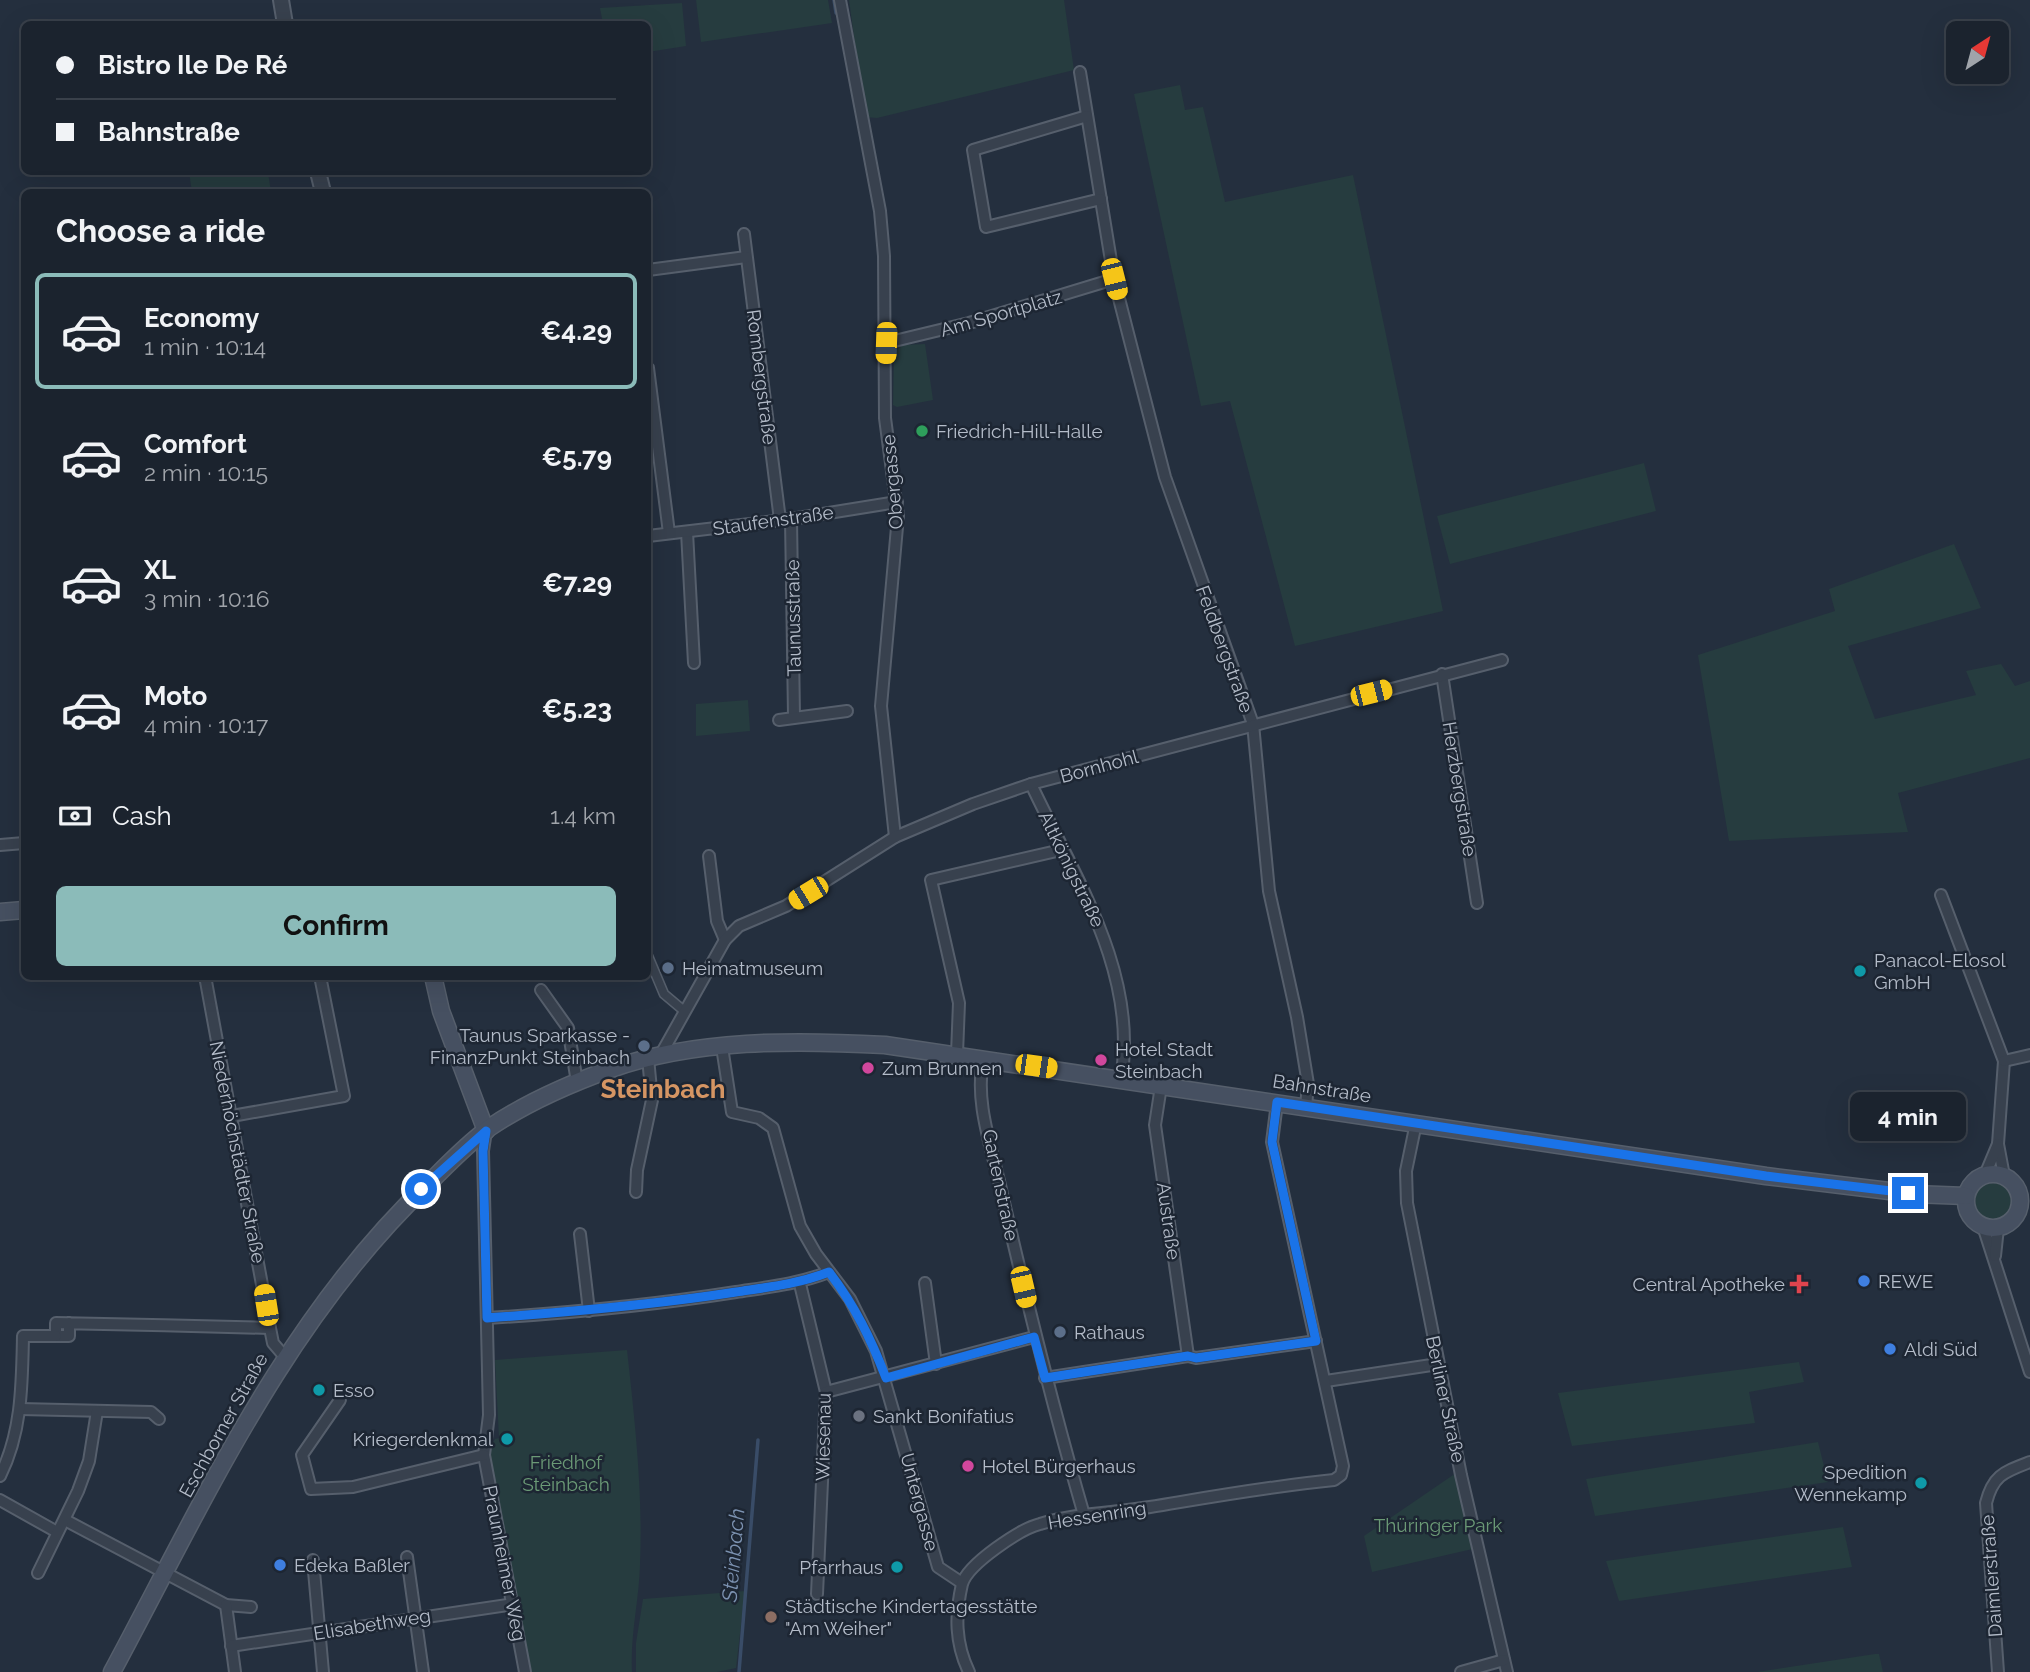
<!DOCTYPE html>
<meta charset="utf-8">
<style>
:root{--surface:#1b232e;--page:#282f3a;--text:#f1f3f6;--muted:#a0a4aa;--line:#39404a;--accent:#8bbbb9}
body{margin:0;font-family:Raleway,sans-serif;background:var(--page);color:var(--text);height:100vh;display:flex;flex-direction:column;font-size:26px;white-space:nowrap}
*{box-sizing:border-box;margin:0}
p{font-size:23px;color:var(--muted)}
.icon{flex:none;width:38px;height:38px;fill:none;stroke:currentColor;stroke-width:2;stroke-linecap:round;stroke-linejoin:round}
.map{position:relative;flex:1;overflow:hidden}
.side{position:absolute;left:21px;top:189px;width:630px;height:791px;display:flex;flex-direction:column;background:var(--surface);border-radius:10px;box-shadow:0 7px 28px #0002,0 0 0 2px var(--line)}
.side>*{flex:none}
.banner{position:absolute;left:21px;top:21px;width:630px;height:154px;border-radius:10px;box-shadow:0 7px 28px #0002,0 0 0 2px var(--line);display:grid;align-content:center;height:154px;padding:0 35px;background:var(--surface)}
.needle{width:46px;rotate:36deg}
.controls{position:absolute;left:1946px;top:21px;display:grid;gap:14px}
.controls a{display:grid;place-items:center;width:63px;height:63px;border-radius:10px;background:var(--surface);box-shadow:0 7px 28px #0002,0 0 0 2px var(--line);font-size:35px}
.end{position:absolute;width:32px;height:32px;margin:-16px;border:9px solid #1a73e8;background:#fff;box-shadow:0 0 0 4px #fff}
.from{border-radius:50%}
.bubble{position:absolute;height:49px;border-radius:10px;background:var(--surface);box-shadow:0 7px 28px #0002,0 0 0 2px var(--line);font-size:23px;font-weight:700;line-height:49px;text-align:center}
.car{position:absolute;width:21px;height:42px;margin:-21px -10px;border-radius:9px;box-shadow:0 0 5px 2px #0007;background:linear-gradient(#f5c518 24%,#345 0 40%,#f5c518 0 76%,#345 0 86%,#f5c518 0)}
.banner b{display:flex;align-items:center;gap:24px;height:66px;font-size:26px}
.banner b+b{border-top:2px solid var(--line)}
.banner i{width:18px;height:18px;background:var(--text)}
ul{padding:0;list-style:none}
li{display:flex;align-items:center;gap:21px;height:116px;margin:0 14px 10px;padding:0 21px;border:4px solid transparent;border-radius:10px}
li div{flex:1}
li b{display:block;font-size:26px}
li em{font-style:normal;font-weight:700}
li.on{border-color:var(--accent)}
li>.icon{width:63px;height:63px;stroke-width:1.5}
h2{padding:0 35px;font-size:32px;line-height:84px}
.pay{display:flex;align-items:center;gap:18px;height:77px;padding:0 35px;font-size:26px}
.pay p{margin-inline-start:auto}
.action{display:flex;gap:14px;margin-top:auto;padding:14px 35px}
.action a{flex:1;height:80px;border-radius:10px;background:var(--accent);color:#111;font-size:28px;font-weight:700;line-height:80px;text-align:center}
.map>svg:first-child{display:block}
.green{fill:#263c3f}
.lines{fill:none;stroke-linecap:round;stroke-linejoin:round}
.stream{stroke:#394c67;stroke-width:3.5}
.pedestrian-casing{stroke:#565f6c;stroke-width:11}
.minor-casing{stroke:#565f6c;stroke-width:14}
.tertiary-casing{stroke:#565f6c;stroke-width:18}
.secondary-casing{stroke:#565f6c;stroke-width:19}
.pedestrian{stroke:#38414e;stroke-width:8}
.minor{stroke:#38414e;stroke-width:10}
.tertiary{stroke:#38414e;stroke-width:14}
.secondary{stroke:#465061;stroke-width:16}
.route{stroke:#1a73e8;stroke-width:9}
.leisure-dot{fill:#2e9e5b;stroke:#1d2633;stroke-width:2.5}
.service-dot{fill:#5c6f8a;stroke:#1d2633;stroke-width:2.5}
.culture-dot{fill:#0f9aa8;stroke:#1d2633;stroke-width:2.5}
.hotel-dot{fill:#d1479c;stroke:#1d2633;stroke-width:2.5}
.shop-dot{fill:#3f7fe0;stroke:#1d2633;stroke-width:2.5}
.health-dot{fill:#e0444e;stroke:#1d2633;stroke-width:2.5}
.worship-dot{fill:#6b7280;stroke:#1d2633;stroke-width:2.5}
.education-dot{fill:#8d6e63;stroke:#1d2633;stroke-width:2.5}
.labels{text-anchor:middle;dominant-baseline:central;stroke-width:5;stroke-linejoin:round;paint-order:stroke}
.street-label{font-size:19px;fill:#b4bcc9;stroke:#1d2633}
.poi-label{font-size:19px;fill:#b4bcc9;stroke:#1d2633;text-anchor:start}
.park-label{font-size:19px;fill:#6b9a76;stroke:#1d2633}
.water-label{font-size:21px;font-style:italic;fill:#7c92b1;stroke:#1d2633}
.district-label{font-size:26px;font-weight:bold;fill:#d59563;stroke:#1d2633}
</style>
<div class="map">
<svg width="2030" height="1672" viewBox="0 0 2030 1672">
<rect width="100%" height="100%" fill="#242f3e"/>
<g class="green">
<polygon points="696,0 828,0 832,23 701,42"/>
<polygon points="849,0 1064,0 1074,70 877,118 865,117"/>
<polygon points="682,3 686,46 648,52 648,24 603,24 600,8"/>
<polygon points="1180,85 1185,110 1203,107 1225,202 1353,175 1443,611 1295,646 1230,401 1201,406 1134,94"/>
<polygon points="189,172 268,172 271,192 192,192"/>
<polygon points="925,344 933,400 897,407 893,405 894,352 903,345"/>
<polygon points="1644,463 1656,511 1450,564 1437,516"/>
<polygon points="1954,544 1981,608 1848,646 1875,719 1976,695 1966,671 2001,664 2015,686 2030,681 2030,758 1898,793 1908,832 1729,841 1698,655 1835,611 1829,589"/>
<polygon points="748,700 750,731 696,736 696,704"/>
<circle cx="1993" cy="1201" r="18"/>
<path d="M627,1350C635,1422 643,1493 640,1565C639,1601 630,1635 632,1672H528L524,1634L486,1455L495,1439L499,1438L495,1360Z"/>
<polygon points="1799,1362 1804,1382 1749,1392 1755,1423 1572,1446 1558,1393"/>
<polygon points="1818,1442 1828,1482 1595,1516 1586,1479"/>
<polygon points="1459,1471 1477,1548 1372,1572 1364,1536"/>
<polygon points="1843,1527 1852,1567 1619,1601 1606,1561"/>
<polygon points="745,1591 736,1668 717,1672 636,1672 636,1643 643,1599"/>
<polygon points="1879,1654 1883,1672 1757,1672 1875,1654"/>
</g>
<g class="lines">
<g class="stream">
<polyline points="834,0 836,13"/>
<polyline points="739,1672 758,1440"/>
</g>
<defs>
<polyline id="pedestrian" points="648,956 664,994 683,1010"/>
<g id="minor">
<polyline points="840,0 880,211 884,256 885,418 898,516 881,706 895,837"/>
<polyline points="1080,72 1114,279 1165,477 1253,724 1269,891 1297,1017 1308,1084 1306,1107"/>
<polyline points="1087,116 973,150 986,227 1101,199"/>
<polyline points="744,234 780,520"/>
<polyline points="648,270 746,257"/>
<polyline points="886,343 969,323 1114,279"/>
<polyline points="648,368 669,533"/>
<polyline points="791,519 794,716"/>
<polyline points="687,532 694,663"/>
<polyline points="648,536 791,519 897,502"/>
<polyline points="1442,674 1477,903"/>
<polyline points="779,720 847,711"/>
<path d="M1031,784C1074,876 1139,973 1121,1079"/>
<polyline points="0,845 24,843"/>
<polyline points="709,856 717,921 725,940"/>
<polyline points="1941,895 2004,1061 1998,1144 2004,1176"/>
<polyline points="205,976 270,1328 273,1343 285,1357"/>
<polyline points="541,990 568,1028 577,1082"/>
<polyline points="722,1047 732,1112 759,1118 773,1128 800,1226 816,1254 850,1299 876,1351 938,1567 962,1583"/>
<polyline points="957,1054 959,1003 931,880 1061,850"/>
<polyline points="660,1056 725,940 739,926 786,906 895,837 973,804 1031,784 1502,660"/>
<path d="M984,1058C973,1100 993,1151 1002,1194C1027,1302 1053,1408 1084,1515"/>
<polyline points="2004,1061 2030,1055"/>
<polyline points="1161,1086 1155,1125 1188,1356"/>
<polyline points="232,1116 344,1096 320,976"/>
<polyline points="1416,1123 1406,1171 1407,1203 1461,1475 1507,1672"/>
<polyline points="486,1131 483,1151 489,1415 484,1455 525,1672"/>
<polyline points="1985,1175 1998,1144"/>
<polyline points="636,1192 637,1170 652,1100 648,1058"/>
<polyline points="1983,1226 2030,1372"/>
<polyline points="580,1234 589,1311"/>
<polyline points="1995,1256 1998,1228"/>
<polyline points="925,1283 936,1364"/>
<polyline points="800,1284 826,1392 817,1594"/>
<path d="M487,1318C570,1313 653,1305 736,1292C769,1287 798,1284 829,1272"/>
<path d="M69,1323V1336H56V1323C127,1324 199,1326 270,1328"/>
<polyline points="1045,1378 1188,1356 1196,1358 1316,1341"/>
<polyline points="1326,1381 1438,1364"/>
<polyline points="826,1392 1034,1337"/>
<polyline points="340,1400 302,1455 311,1489 353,1487 484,1455"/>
<polyline points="20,1409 151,1412 159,1419"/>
<path d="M0,1476C22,1432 22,1384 23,1336H56"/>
<polyline points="0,1500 57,1532"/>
<polyline points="65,1520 226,1605 251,1607"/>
<polyline points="407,1557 423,1672"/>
<polyline points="313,1560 323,1672"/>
<polyline points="38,1573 78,1491 89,1461 97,1411"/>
<polyline points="226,1605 235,1672"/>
<polyline points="231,1646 514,1604"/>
<path d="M969,1672C955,1643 955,1615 962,1584C968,1564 1020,1529 1040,1524C1076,1513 1114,1513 1150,1507C1211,1497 1272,1486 1334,1480L1341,1475L1343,1466L1272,1142L1277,1103"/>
<polyline points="1461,1672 1504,1660"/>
<path d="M1998,1672L1986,1503C1993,1475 2004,1472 2030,1462"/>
</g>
<g id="tertiary">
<polyline points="281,0 285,24"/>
<polyline points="318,172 323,192"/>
</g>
<g id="secondary">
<polyline points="0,912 24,910"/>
<polyline points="433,976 441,1011 486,1131"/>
<circle cx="1993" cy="1201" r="27"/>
<path d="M112,1672C204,1501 286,1318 429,1183C448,1164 467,1144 489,1128C526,1103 569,1084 611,1069C696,1039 795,1040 885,1045L1766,1176L1914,1194L1966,1196"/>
</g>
</defs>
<use href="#pedestrian" class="pedestrian-casing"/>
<use href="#minor" class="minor-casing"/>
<use href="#tertiary" class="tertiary-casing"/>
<use href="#secondary" class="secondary-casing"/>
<use href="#pedestrian" class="pedestrian"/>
<use href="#minor" class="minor"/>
<use href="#tertiary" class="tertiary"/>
<use href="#secondary" class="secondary"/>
</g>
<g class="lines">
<path class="route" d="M421,1189L486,1131L483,1151L487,1318C570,1312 653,1305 736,1292C769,1287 798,1284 829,1272C855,1306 871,1339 886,1378L1034,1337L1045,1378L1188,1356L1196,1358L1316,1341L1272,1142L1277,1102L1766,1176L1908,1193"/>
</g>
<circle class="leisure-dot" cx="922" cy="431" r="7"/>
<g class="service-dot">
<circle cx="668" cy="968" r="7"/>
<circle cx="644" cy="1046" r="7"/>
<circle cx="1060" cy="1332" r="7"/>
</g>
<g class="culture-dot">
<circle cx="1860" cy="971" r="7"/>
<circle cx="319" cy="1390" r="7"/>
<circle cx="507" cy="1439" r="7"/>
<circle cx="1921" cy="1483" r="7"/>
<circle cx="897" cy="1567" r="7"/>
</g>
<g class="hotel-dot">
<circle cx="1101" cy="1060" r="7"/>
<circle cx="868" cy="1068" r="7"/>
<circle cx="968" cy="1466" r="7"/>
</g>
<g class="shop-dot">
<circle cx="1864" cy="1281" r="7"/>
<circle cx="1890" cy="1349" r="7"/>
<circle cx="280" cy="1565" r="7"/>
</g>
<path class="health-dot" d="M1795.5 1273.5h7v7h7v7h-7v7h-7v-7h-7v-7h7z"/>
<circle class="worship-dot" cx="859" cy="1416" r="7"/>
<circle class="education-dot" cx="771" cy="1617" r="7"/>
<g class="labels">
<g class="street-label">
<text transform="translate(1001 313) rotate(-16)">Am Sportplatz</text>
<text transform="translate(762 377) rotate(83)">Rombergstraße</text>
<text transform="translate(892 482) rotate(-95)">Obergasse</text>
<text transform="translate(773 520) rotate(-8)">Staufenstraße</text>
<text transform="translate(793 618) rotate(-91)">Taunusstraße</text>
<text transform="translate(1225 649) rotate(70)">Feldbergstraße</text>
<text transform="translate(1099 766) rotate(-15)">Bornhohl</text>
<text transform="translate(1460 789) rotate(81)">Herzbergstraße</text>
<text transform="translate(1072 869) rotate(64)">Altkönigstraße</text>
<text transform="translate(1322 1088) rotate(9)">Bahnstraße</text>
<text transform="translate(238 1152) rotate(79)">Niederhöchstädter Straße</text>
<text transform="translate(1001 1185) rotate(78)">Gartenstraße</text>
<text transform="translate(1169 1221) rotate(82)">Austraße</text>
<text transform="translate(1446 1399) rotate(78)">Berliner Straße</text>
<text transform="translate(223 1425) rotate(-61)">Eschborner Straße</text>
<text transform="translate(823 1437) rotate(-89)">Wiesenau</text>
<text transform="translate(920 1502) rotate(75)">Untergasse</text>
<text transform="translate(1097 1515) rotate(-9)">Hessenring</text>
<text transform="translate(505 1563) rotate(79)">Praunheimer Weg</text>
<text transform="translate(1991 1576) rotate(-94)">Daimlerstraße</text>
<text transform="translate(372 1624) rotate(-9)">Elisabethweg</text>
</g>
<g class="poi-label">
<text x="936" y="431">Friedrich-Hill-Halle</text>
<text x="1874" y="960">Panacol-Elosol<tspan x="1874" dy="22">GmbH</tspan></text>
<text x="682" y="968">Heimatmuseum</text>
<text x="630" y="1035" text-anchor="end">Taunus Sparkasse -<tspan x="630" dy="22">FinanzPunkt Steinbach</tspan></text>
<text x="1115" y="1049">Hotel Stadt<tspan x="1115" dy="22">Steinbach</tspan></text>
<text x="882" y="1068">Zum Brunnen</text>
<text x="1878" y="1281">REWE</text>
<text x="1785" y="1284" text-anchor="end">Central Apotheke</text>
<text x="1074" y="1332">Rathaus</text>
<text x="1904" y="1349">Aldi Süd</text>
<text x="333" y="1390">Esso</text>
<text x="873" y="1416">Sankt Bonifatius</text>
<text x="493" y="1439" text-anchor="end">Kriegerdenkmal</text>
<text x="982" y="1466">Hotel Bürgerhaus</text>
<text x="1907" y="1472" text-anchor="end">Spedition<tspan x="1907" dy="22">Wennekamp</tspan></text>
<text x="294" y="1565">Edeka Baßler</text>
<text x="883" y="1567" text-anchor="end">Pfarrhaus</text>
<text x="785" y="1606">Städtische Kindertagesstätte<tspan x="785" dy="22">"Am Weiher"</tspan></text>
</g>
<g class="park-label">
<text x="566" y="1462">Friedhof<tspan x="566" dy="22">Steinbach</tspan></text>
<text x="1438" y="1525">Thüringer Park</text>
</g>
<g class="water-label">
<text transform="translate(733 1555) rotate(-85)">Steinbach</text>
</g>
<g class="district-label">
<text x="663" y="1089">Steinbach</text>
</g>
</g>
</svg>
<div class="controls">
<a><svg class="needle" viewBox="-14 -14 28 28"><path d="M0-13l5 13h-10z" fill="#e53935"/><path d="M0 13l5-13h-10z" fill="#a0a4aa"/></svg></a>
</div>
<i class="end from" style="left:421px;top:1189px"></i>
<i class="end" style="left:1908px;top:1193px"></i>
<div class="bubble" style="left:1850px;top:1092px;width:116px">4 min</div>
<i class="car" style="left:1114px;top:279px;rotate:166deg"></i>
<i class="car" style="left:886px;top:343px;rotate:182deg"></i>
<i class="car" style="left:1371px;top:693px;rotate:76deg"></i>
<i class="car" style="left:808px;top:893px;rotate:239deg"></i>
<i class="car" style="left:1036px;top:1066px;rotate:98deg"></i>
<i class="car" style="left:1023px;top:1287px;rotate:167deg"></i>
<i class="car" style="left:266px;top:1305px;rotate:351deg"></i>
<div class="banner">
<b><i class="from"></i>Bistro Ile De Ré</b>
<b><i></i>Bahnstraße</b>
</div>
<section class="side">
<h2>Choose a ride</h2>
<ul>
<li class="on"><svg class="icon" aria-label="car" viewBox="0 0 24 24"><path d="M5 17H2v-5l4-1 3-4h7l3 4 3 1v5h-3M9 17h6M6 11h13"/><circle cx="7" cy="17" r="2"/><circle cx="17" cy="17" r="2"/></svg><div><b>Economy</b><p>1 min · 10:14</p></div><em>€4.29</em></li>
<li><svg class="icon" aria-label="car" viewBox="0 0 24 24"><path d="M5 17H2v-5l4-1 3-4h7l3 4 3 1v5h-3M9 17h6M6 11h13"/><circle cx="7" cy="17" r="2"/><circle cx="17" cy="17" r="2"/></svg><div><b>Comfort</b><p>2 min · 10:15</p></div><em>€5.79</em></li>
<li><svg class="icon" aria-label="car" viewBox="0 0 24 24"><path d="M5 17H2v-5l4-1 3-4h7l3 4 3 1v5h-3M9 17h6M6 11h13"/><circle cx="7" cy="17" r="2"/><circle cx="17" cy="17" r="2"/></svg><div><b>XL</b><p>3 min · 10:16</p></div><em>€7.29</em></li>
<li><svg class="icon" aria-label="car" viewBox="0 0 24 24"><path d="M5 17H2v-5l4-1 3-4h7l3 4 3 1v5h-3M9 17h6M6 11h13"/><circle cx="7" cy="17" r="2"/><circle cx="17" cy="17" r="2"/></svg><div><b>Moto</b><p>4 min · 10:17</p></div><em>€5.23</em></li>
</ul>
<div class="pay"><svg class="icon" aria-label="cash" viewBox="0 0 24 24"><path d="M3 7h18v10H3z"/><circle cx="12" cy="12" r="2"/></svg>Cash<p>1.4 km</p></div>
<div class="action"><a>Confirm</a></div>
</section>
</div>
